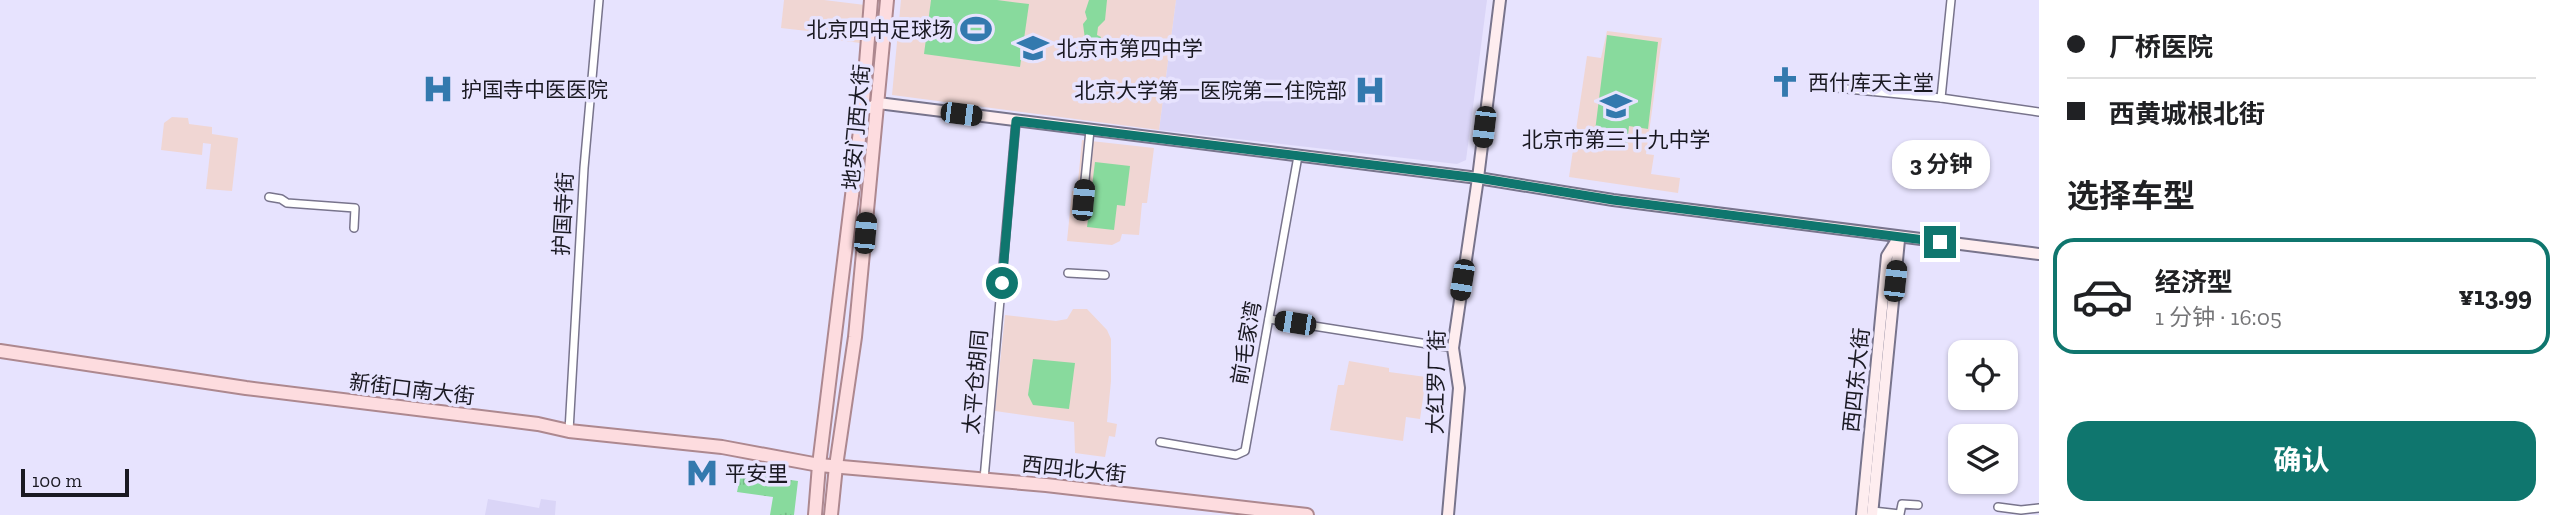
<!DOCTYPE html>
<html lang="zh">
<meta charset="utf-8">
<style>
:root{--surface:#fff;--page:#f6f6f6;--text:#202124;--muted:#757577;--line:#e0e0e0;--accent:#0f766e}
body{margin:0;font-family:"Zilla Slab","Noto Sans SC",serif;background:var(--page);color:var(--text);height:100vh;display:flex;flex-direction:column;font-size:26px;white-space:nowrap}
*{box-sizing:border-box;margin:0}
p{font-size:23px;color:var(--muted)}
.icon{flex:none;width:38px;height:38px;fill:none;stroke:currentColor;stroke-width:2;stroke-linecap:round;stroke-linejoin:round}
.map{position:relative;flex:1;overflow:hidden}
.side{display:flex;flex-direction:column;background:var(--surface);width:525px}
.side>*{flex:none}
.banner{display:grid;align-content:center;height:154px;padding:0 28px;background:var(--surface)}
.buttons{position:absolute;left:1948px;top:340px;display:grid;gap:14px}
.buttons a{display:grid;place-items:center;width:70px;height:70px;border-radius:14px;background:var(--surface);box-shadow:0 2px 5px #0004;font-size:35px}
.scale{position:absolute;left:21px;bottom:18px;width:108px;box-sizing:border-box;padding-left:7px;border:4px solid #1a1922;border-top:0;font-size:19px;line-height:24px;white-space:nowrap;color:#1a1922;-webkit-text-stroke:5px #e7e3fe;paint-order:stroke}
.end{position:absolute;width:32px;height:32px;margin:-16px;border:9px solid #0f766e;background:#fff;box-shadow:0 0 0 4px #fff}
.from{border-radius:50%}
.bubble{position:absolute;height:49px;border-radius:21px;background:var(--surface);box-shadow:0 2px 5px #0004;font-size:23px;font-weight:700;line-height:49px;text-align:center}
.car{position:absolute;width:21px;height:42px;margin:-21px -10px;border-radius:9px;box-shadow:0 0 5px 2px #0007;background:linear-gradient(#222 24%,#8ab4d8 0 40%,#222 0 76%,#8ab4d8 0 86%,#222 0)}
.banner b{display:flex;align-items:center;gap:24px;height:66px;font-size:26px}
.banner b+b{border-top:2px solid var(--line)}
.banner i{width:18px;height:18px;background:var(--text)}
ul{padding:0;list-style:none}
li{display:flex;align-items:center;gap:21px;height:116px;margin:0 14px 10px;padding:0 14px;border:4px solid transparent;border-radius:21px}
li div{flex:1}
li b{display:block;font-size:26px}
li em{font-style:normal;font-weight:700}
li.on{border-color:var(--accent)}
li>.icon{width:63px;height:63px;stroke-width:1.5}
h2{padding:0 28px;font-size:32px;line-height:84px}
.primary-button{display:flex;gap:14px;margin-top:auto;padding:14px 28px}
.primary-button a{flex:1;height:80px;border-radius:21px;background:var(--accent);color:#fff;font-size:28px;font-weight:700;line-height:80px;text-align:center}
main{display:flex;flex:1;min-height:0}
.map>svg:first-child{display:block}
.built{fill:#dad5f7}
.education{fill:#f0d6d3}
.green{fill:#88da9d}
.park{fill:url(#park-tufts)}
.lines{fill:none;stroke-linecap:round;stroke-linejoin:round}
.street-casing{stroke:#78748c;stroke-width:10}
.secondary-casing{stroke:#78748c;stroke-width:14}
.primary-casing{stroke:#ad888f;stroke-width:16}
.street{stroke:#fff;stroke-width:7}
.secondary{stroke:#feedef;stroke-width:10}
.primary{stroke:#fddcdf;stroke-width:12}
.route{stroke:#0f766e;stroke-width:9}
.labels{text-anchor:middle;dominant-baseline:central;stroke-width:7;stroke-linejoin:round;paint-order:stroke}
.poi-label{font-size:21px;fill:#1a1922;stroke:#e7e3fe;text-anchor:start}
.street-label{font-size:21px;fill:#1a1922;stroke:#e7e3fe}
</style>
<main>
<div class="map">
<svg width="2039" height="515" viewBox="0 0 2039 515">
<defs>
<pattern id="park-tufts" width="24" height="20" patternUnits="userSpaceOnUse" patternTransform="scale(1.75)"><rect width="24" height="20" fill="#88da9d"/><path d="M3 7l-1-3M5 7V3M7 7l1-3M15 17l-1-3M17 17v-4M19 17l1-3" fill="none" stroke="#75ba87"/></pattern>
</defs>
<rect width="100%" height="100%" fill="#e7e3fe"/>
<g class="built">
<polygon points="1176,0 1487,0 1466,160 1457,164 1159,130"/>
<polygon points="488,499 539,508 541,499 556,501 555,515 485,515"/>
</g>
<g class="education">
<polygon points="784,0 824,0 865,5 860,43 816,37 816,32 781,28"/>
<polygon points="901,0 1176,0 1159,130 892,95"/>
<polygon points="1607,31 1662,38 1646,154 1654,155 1651,174 1680,178 1678,193 1569,177 1587,56 1601,58"/>
<polygon points="172,117 188,118 189,124 212,127 212,134 238,138 232,191 206,189 211,144 203,143 202,155 161,150 164,123"/>
<polygon points="1082,140 1154,148 1147,203 1142,203 1139,235 1122,234 1120,241 1112,245 1067,241 1072,191 1077,192"/>
<polygon points="1073,309 1087,309 1107,330 1111,339 1111,381 1107,422 1117,424 1115,437 1109,436 1105,457 1075,453 1074,422 995,411 1005,315 1056,321 1067,319"/>
<polygon points="1349,361 1389,368 1389,372 1426,377 1420,419 1406,417 1403,441 1330,430 1338,385 1344,385"/>
</g>
<g class="green">
<polygon points="931,0 997,0 1029,4 1020,67 924,54"/>
<polygon points="1089,0 1107,0 1105,20 1098,27 1097,35 1101,37 1097,54 1091,55 1088,50 1082,49 1080,44 1085,39 1083,24 1087,19 1085,12"/>
<polygon points="1607,35 1658,42 1648,129 1629,126 1627,144 1594,139"/>
<polygon points="1095,162 1130,166 1125,206 1117,205 1114,230 1087,227"/>
<polygon points="1033,359 1075,363 1069,409 1033,405 1028,395"/>
</g>
<polygon class="park" points="741,473 798,481 794,515 770,515 773,497 737,492"/>
<g class="lines">
<defs>
<g id="street">
<polyline points="1951,0 1941,98 2039,112"/>
<polyline points="1837,88 1941,98"/>
<polyline points="269,197 281,199 287,203 355,208 354,228"/>
<polyline points="1083,200 1090,130"/>
<polyline points="1068,273 1105,275"/>
<polyline points="1269,319 1453,348"/>
<polyline points="569,431 584,168 599,0"/>
<polyline points="1160,442 1236,455 1245,451 1298,156"/>
<polyline points="984,479 1016,121"/>
<polyline points="1998,507 2021,510 2039,508"/>
<polyline points="1873,511 1900,514 1902,504 1918,505"/>
</g>
<g id="secondary">
<polyline points="870,108 878,103 1478,178 1613,200 2039,254"/>
<polyline points="1448,515 1459,388 1453,348 1478,178 1500,0"/>
<polyline points="1862,515 1887,256 1899,237"/>
<polyline points="1872,515 1899,240"/>
</g>
<g id="primary">
<polyline points="0,351 246,388 538,424 569,431 722,447 819,465 1046,485 1307,515"/>
<polyline points="815,515 819,465 862,114 871,0"/>
<polyline points="831,515 836,466 855,337 887,0"/>
</g>
</defs>
<use href="#street" class="street-casing"/>
<use href="#secondary" class="secondary-casing"/>
<use href="#primary" class="primary-casing"/>
<use href="#street" class="street"/>
<use href="#secondary" class="secondary"/>
<use href="#primary" class="primary"/>
</g>
<g class="lines">
<polyline class="route" points="1002,283 1016,121 1478,178 1613,200 1940,242"/>
</g>
<defs>
<symbol id="stadium-bare" viewBox="-9 -9 18 18"><path d="M0-5a6.5 5 0 1 0 0 10a6.5 5 0 1 0 0-10ZM-3.5-1.8h7v3.6h-7Z" fill="#3379ae" stroke="#e7e3fe" stroke-width="2.5" paint-order="stroke"/></symbol>
<symbol id="school-bare" viewBox="-9 -9 18 18"><path d="M0-5L7-2L0 1L-7-2ZM-4 1L0 2.5L4 1V4Q0 6-4 4Z" fill="#3379ae" stroke="#e7e3fe" stroke-width="2.5" paint-order="stroke"/></symbol>
<symbol id="church-bare" viewBox="-9 -9 18 18"><path d="M-1.2-6h2.4v3.5h3.3v2.4h-3.3V6h-2.4V-.1h-3.3v-2.4h3.3Z" fill="#3379ae" stroke="#e7e3fe" stroke-width="2.5" paint-order="stroke"/></symbol>
<symbol id="hospital-bare" viewBox="-9 -9 18 18"><path d="M-5-5h3v3.5h4V-5h3V5h-3V1.5h-4V5h-3Z" fill="#3379ae" stroke="#e7e3fe" stroke-width="2.5" paint-order="stroke"/></symbol>
<symbol id="metro-bare" viewBox="-9 -9 18 18"><path d="M-5.5 5V-5H-3L0 0L3-5H5.5V5H3V-.5L0 4L-3-.5V5Z" fill="#3379ae" stroke="#e7e3fe" stroke-width="2.5" paint-order="stroke"/></symbol>
</defs>
<g fill-rule="evenodd">
<use href="#stadium-bare" x="954" y="7" width="44" height="44"/>
<use href="#school-bare" x="1011" y="26" width="44" height="44"/>
<use href="#church-bare" x="1763" y="60" width="44" height="44"/>
<use href="#hospital-bare" x="416" y="67" width="44" height="44"/>
<use href="#hospital-bare" x="1348" y="68" width="44" height="44"/>
<use href="#school-bare" x="1594" y="84" width="44" height="44"/>
<use href="#metro-bare" x="680" y="451" width="44" height="44"/>
</g>
<g class="labels">
<g class="poi-label">
<text x="953" y="29" text-anchor="end">北京四中足球场</text>
<text x="1056" y="48">北京市第四中学</text>
<text x="1808" y="82">西什库天主堂</text>
<text x="461" y="89">护国寺中医医院</text>
<text x="1347" y="90" text-anchor="end">北京大学第一医院第二住院部</text>
<text x="1616" y="139" text-anchor="middle">北京市第三十九中学</text>
<text x="725" y="473">平安里</text>
</g>
<g class="street-label">
<text transform="translate(856 127) rotate(-85)">地安门西大街</text>
<text transform="translate(563 214) rotate(-87)">护国寺街</text>
<text transform="translate(1246 343) rotate(-80)">前毛家湾</text>
<text transform="translate(1856 380) rotate(-84)">西四东大街</text>
<text transform="translate(975 382) rotate(-85)">太平仓胡同</text>
<text transform="translate(1436 382) rotate(-89)">大红罗厂街</text>
<text transform="translate(412 389) rotate(7)">新街口南大街</text>
<text transform="translate(1074 469) rotate(6)">西四北大街</text>
</g>
</g>
</svg>
<div class="buttons">
<a><svg class="icon" aria-label="locate" viewBox="0 0 24 24"><circle cx="12" cy="12" r="6"/><path d="M12 2v4M12 18v4M2 12h4M18 12h4"/></svg></a>
<a><svg class="icon" aria-label="layers" viewBox="0 0 24 24"><path d="M12 4l9 5-9 5-9-5zM3 14l9 5 9-5"/></svg></a>
</div>
<div class="scale">100 m</div>
<i class="end from" style="left:1002px;top:283px"></i>
<i class="end" style="left:1940px;top:242px"></i>
<div class="bubble" style="left:1892px;top:140px;width:98px">3 分钟</div>
<i class="car" style="left:961px;top:114px;rotate:97deg"></i>
<i class="car" style="left:1484px;top:127px;rotate:187deg"></i>
<i class="car" style="left:1083px;top:200px;rotate:5deg"></i>
<i class="car" style="left:865px;top:233px;rotate:5deg"></i>
<i class="car" style="left:1462px;top:280px;rotate:189deg"></i>
<i class="car" style="left:1895px;top:281px;rotate:6deg"></i>
<i class="car" style="left:1295px;top:323px;rotate:279deg"></i>
</div>
<section class="side">
<div class="banner">
<b><i class="from"></i>厂桥医院</b>
<b><i></i>西黄城根北街</b>
</div>
<h2>选择车型</h2>
<ul>
<li class="on"><svg class="icon" aria-label="car" viewBox="0 0 24 24"><path d="M5 17H2v-5l4-1 3-4h7l3 4 3 1v5h-3M9 17h6M6 11h13"/><circle cx="7" cy="17" r="2"/><circle cx="17" cy="17" r="2"/></svg><div><b>经济型</b><p>1 分钟 · 16:05</p></div><em>¥13.99</em></li>
</ul>
<div class="primary-button"><a>确认</a></div>
</section>
</main>
